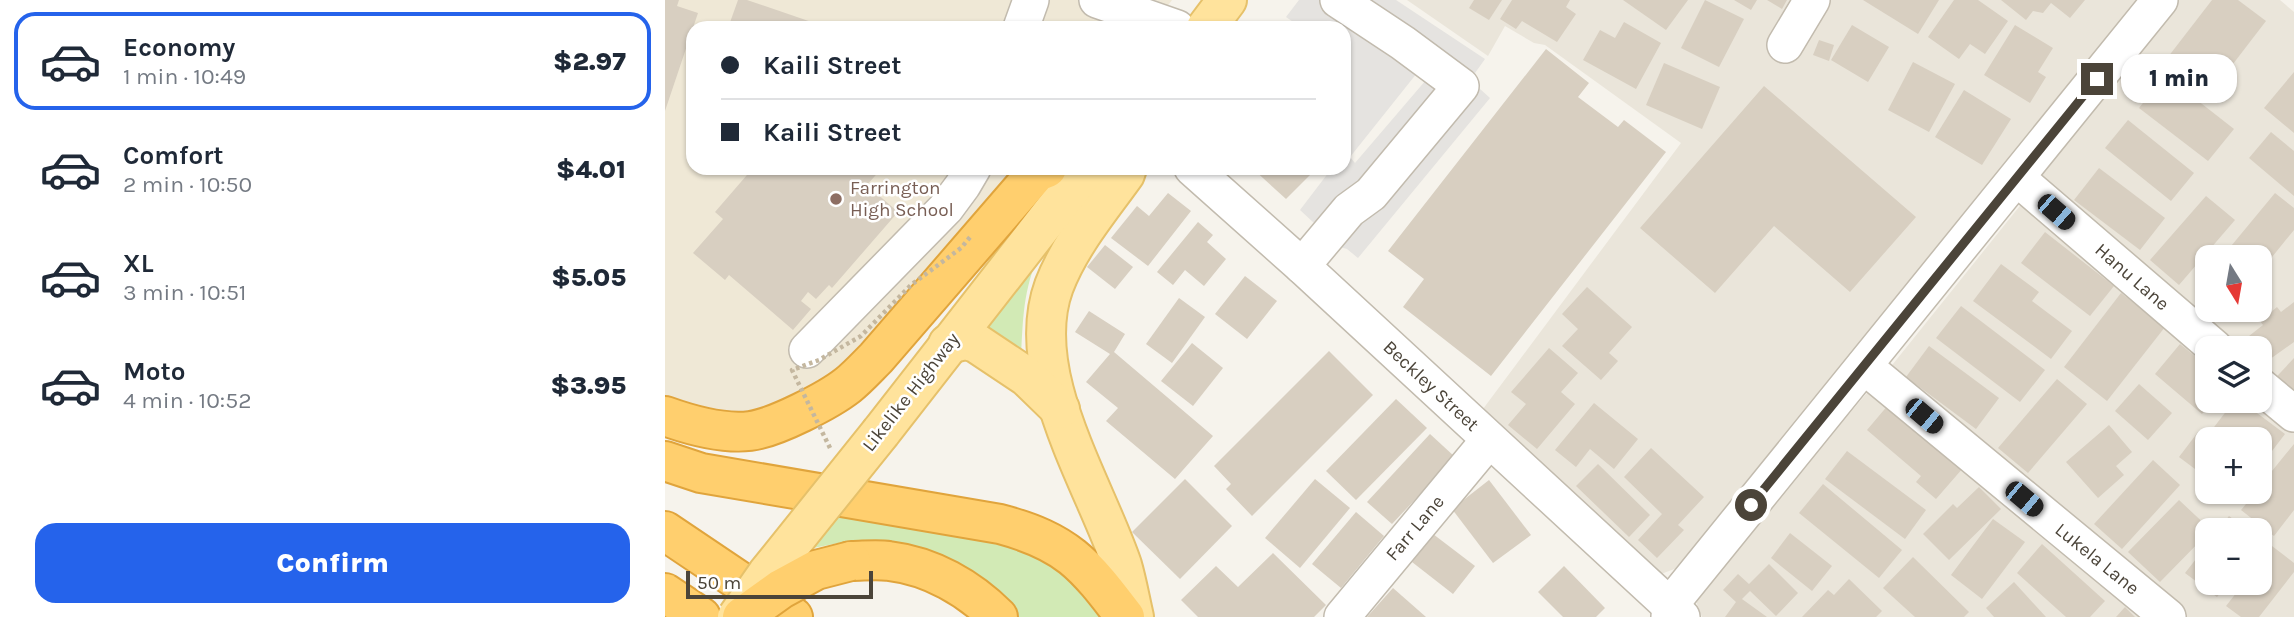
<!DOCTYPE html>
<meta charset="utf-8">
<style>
:root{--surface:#fff;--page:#f2f2f3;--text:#1f2937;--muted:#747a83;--line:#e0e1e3;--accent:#2563eb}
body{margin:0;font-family:Karla,sans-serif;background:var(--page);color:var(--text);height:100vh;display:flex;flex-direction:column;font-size:26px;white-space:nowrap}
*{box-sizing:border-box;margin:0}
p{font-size:23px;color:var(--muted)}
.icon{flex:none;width:38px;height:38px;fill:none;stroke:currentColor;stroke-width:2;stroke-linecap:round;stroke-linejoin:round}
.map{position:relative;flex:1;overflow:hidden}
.drawer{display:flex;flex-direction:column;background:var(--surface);width:665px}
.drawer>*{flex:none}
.banner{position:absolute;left:21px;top:21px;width:665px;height:154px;border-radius:21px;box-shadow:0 2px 5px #0004;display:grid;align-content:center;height:154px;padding:0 35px;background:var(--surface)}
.needle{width:46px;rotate:169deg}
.controls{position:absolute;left:1530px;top:245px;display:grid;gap:14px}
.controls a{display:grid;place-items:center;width:77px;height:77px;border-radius:14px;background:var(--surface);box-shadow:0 2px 5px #0004;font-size:35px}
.scale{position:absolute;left:21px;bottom:18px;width:187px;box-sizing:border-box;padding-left:7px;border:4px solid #4b4439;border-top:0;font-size:19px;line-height:24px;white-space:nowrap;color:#4b4439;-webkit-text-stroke:5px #fff;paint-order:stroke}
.end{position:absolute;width:32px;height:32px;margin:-16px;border:9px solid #4b4439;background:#fff;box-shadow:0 0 0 4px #fff}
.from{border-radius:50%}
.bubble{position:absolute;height:49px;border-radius:21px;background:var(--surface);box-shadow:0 2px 5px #0004;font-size:23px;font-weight:800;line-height:49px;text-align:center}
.car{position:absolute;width:21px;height:42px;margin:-21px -10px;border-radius:9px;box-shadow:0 0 5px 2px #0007;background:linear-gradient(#222 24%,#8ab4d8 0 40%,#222 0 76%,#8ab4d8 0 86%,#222 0)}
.banner b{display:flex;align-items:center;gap:24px;height:66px;font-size:26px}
.banner b+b{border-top:2px solid var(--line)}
.banner i{width:18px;height:18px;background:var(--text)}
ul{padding:12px 0 0;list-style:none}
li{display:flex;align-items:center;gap:21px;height:98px;margin:0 14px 10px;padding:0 21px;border:4px solid transparent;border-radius:21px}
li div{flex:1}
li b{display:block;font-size:26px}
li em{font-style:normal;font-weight:800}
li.on{border-color:var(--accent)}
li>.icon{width:63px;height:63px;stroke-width:1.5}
.button{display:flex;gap:14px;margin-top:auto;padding:14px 35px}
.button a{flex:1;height:80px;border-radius:21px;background:var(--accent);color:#fff;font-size:28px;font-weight:800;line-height:80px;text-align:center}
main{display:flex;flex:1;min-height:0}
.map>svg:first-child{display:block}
.residential{fill:#eae5da;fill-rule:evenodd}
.education{fill:#efe8d6}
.green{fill:#d2eab5}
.parking{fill:#e5e3e0;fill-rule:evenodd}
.building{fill:#d8cfc1}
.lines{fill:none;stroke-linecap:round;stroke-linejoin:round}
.minor-casing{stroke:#c2bbae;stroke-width:38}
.major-casing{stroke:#e6c16a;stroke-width:42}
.highway-casing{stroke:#e0a43c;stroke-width:42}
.minor{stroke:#fff;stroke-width:35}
.major{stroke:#ffe39c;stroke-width:38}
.highway{stroke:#ffcf6e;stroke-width:38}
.major-bridge-casing{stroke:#e6c16a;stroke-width:42;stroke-linecap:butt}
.highway-bridge-casing{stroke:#e0a43c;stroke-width:42;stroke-linecap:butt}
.path-bridge{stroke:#c4b79f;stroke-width:4.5;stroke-dasharray:3.5 3.5;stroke-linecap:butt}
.major-bridge{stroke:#ffe39c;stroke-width:38}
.highway-bridge{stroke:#ffcf6e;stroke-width:38}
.route{stroke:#4b4439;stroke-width:9}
.education-dot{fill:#8d6e63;stroke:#fff;stroke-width:2.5}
.labels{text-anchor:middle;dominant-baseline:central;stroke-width:5;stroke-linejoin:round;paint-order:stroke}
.education-label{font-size:19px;fill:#785e54;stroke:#fff;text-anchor:start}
.street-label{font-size:19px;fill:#4b4439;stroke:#fff}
</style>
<main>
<section class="drawer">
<ul>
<li class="on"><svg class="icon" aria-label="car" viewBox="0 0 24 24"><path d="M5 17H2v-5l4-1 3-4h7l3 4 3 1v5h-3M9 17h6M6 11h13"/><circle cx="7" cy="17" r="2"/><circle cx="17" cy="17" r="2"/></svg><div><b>Economy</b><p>1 min · 10:49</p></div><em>$2.97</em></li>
<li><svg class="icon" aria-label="car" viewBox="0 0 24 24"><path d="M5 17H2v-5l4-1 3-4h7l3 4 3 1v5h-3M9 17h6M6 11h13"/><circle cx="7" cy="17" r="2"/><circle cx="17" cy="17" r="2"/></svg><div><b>Comfort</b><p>2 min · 10:50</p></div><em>$4.01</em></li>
<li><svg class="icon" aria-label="car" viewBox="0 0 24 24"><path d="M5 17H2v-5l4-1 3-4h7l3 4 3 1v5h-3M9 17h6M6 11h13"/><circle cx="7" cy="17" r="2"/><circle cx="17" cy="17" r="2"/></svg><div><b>XL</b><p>3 min · 10:51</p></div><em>$5.05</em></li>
<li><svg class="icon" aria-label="car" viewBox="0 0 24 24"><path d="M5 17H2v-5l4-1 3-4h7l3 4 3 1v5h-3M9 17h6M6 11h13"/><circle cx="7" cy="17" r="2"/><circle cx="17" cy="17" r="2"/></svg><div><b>Moto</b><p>4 min · 10:52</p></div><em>$3.95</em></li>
</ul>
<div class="button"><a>Confirm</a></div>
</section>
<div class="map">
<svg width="1629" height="617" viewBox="0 0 1629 617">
<rect width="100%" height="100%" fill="#f6f3ec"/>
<g class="residential">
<polygon points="742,0 1477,0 1012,568 996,574 815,413 1016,143 880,45 869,43 840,26 823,56"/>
<path d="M1514,0H1615L1629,12V404L1594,375V348H1562L1365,185ZM1542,257H1594V310H1542Z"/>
<path d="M1358,202L1542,351V401H1594L1629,421V617H1521L1224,369ZM1542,439H1594V492H1542ZM1542,530H1594V583H1542Z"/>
<polygon points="1207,387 1486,617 1037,617 1029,596"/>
</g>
<polygon class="education" points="0,0 507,0 486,28 28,28 28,168 370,168 189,371 77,418 0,407"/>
<g class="green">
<path d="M376,251C358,287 358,319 356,358L295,323Z"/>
<polygon points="169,510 302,532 387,557 440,617 352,617 226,542 189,540 138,550"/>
</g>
<path class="parking" d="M634,0H731L820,59L805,80L825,98L693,258L682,249L675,247L635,210L667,168H679V28H637L621,17ZM752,73L761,80L690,163L685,157Z"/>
<g class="building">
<polygon points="0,0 14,0 12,6 33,13 0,111"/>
<polygon points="73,0 82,0 164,28 63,28"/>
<polygon points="809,0 837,0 824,20 804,8"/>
<polygon points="847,0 905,0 901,7 911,14 892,42 857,21 851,29 835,19"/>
<polygon points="958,0 1023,0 1001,30"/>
<polygon points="1040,0 1079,19 1054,67 1016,48"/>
<polygon points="1069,0 1092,0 1086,10"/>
<polygon points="1102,0 1122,0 1117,9"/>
<polygon points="1198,0 1274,0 1253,34"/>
<polygon points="1289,0 1313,0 1343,21 1320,54 1305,44 1294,59 1263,37"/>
<polygon points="1336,0 1420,0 1405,18 1386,3 1378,13 1368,11 1361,20"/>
<polygon points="1547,0 1573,0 1601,21 1548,90 1503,57"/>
<polygon points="959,22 996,43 971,89 918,60 935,30 950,38"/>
<polygon points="1187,25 1224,47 1203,82 1166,60"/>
<polygon points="1350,25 1388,48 1373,72 1381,77 1365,103 1319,75"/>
<polygon points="1154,40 1169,45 1164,61 1148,55"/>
<polygon points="881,49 924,83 913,97 953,127 959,120 1001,152 826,376 738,307 759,279 723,251"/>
<polygon points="1248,62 1290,84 1264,132 1223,110"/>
<polygon points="999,63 1055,87 1037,129 981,105"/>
<polygon points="1629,72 1629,133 1599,108"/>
<polygon points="1500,75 1569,129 1543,161 1474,108"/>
<polygon points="1099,86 1251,217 1185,292 1109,226 1050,293 975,228"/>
<polygon points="1299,90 1346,119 1317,165 1270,137"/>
<polygon points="1463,120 1529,173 1506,201 1440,148"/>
<polygon points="1606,132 1629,151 1629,196 1584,158"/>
<polygon points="88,168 217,168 202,185 233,212 167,288 164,285 151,299 143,292 136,301 146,309 128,330 64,275 60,280 28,253 58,219 50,212"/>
<polygon points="587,168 652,168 621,199"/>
<polygon points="1434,168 1500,218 1475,250 1409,200"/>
<polygon points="503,193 526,211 483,266 446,238 472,206 484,216"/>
<polygon points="1610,193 1629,208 1629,230 1594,273 1594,257 1557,257"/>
<polygon points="1541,196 1570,220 1514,285 1485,260"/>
<polygon points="533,222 548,235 542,242 561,259 539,286 520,270 508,285 492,272"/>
<polygon points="1380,232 1449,286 1425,316 1356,263"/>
<polygon points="440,245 468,267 450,289 422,267"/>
<polygon points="1336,264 1374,292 1367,301 1407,331 1386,359 1308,301"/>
<polygon points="1542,275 1542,298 1531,289"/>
<polygon points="580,276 612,301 582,339 550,314"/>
<polygon points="922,287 967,327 944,353 953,361 936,380 897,346 913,329 897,314"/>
<polygon points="1456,293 1500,327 1442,401 1399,367"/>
<polygon points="514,298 540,317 507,363 481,344"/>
<polygon points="1629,302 1629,342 1601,362 1584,336 1598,325 1595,321 1612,307 1616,312"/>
<polygon points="1296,306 1380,370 1355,402 1271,338"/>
<polygon points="424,311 460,334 449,352 548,436 510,479 441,421 453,408 421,382 445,354 410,332"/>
<polygon points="527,343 558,368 528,406 496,381"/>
<polygon points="1515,344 1542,366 1542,401 1548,401 1537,414 1490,374"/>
<polygon points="1264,346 1334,398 1311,429 1241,377"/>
<polygon points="884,348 913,373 896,392 910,404 872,449 843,425 861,404 846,392"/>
<polygon points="664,351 708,395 587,516 561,489 566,484 549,466"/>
<polygon points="1629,358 1629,412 1602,387"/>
<polygon points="1392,379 1422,404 1363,473 1333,448"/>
<polygon points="1474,384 1507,413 1483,440 1450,411"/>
<polygon points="731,399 762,428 691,500 661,471"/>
<polygon points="1569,401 1576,401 1620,434 1594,468 1594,439 1548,439 1543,435"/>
<polygon points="929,403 973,439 949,469 925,449 911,467 890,450"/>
<polygon points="1224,404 1298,468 1271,499 1251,482 1256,476 1202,430"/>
<polygon points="1444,425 1467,452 1451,466 1459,475 1433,498 1401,462"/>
<polygon points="1533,432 1542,438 1542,470 1538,475 1514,457"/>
<polygon points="765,434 790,457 727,524 702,502"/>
<polygon points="1629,444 1629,510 1609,536 1576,510 1591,492 1594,492 1594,487"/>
<polygon points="986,448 1039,497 1013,525 1019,530 992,558 973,540 997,514 959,477"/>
<polygon points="1182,451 1261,510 1240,539 1160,479"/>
<polygon points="1488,460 1515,485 1457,549 1429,524"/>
<polygon points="933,464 985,515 964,537 911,486"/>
<polygon points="520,479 567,526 515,579 467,532"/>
<polygon points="650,479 685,508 635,568 600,538"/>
<polygon points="824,480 866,535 828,563 787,509"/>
<polygon points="1158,484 1237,550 1214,578 1134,513"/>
<polygon points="1314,487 1336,509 1284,560 1258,534 1288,504 1292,508"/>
<polygon points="1514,500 1546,530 1542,530 1542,534 1495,582 1463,552"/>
<polygon points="691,512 719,536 676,588 647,564"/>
<polygon points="1564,516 1583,530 1553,530"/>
<polygon points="1328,519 1360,542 1317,599 1286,575"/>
<polygon points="1125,533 1167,566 1147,591 1106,558"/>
<polygon points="768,534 810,566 788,594 747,562"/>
<polygon points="1377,544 1440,601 1425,617 1401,617 1352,573"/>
<polygon points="1542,545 1542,583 1563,583 1552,597 1520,573"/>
<polygon points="1607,546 1629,563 1629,572 1594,617 1576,617 1561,606 1579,583 1594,583 1594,563"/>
<polygon points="608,553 661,605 649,617 533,617 516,600 551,566 573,587"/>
<polygon points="1248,557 1304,612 1299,617 1250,617 1218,588"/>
<polygon points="1104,564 1133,593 1111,616 1085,591 1077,599 1102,617 1060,617 1071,602 1058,590 1073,574 1084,584"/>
<polygon points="899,566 940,608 931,617 898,617 873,592"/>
<polygon points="1184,579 1217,611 1211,617 1137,617 1163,590 1169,595"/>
<polygon points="1349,582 1381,617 1329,617 1321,608"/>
<polygon points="728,588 761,617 702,617"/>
<polygon points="1460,607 1470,617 1451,617"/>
</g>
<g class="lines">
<defs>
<g id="minor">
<polyline points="432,0 512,28"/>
<polyline points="356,28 366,0"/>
<polyline points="1120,45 1147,0"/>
<polyline points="527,168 637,266 1017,617"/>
<polyline points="1352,178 1550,348"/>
<polyline points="637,266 684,210 706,194 796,86 738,43 673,0"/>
<polyline points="142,350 281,208 298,185 308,168"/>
<polyline points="1199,366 1503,617"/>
<polyline points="1594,385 1629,414"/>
<polyline points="677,617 824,440"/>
<polyline points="1004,617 1005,605 1495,0"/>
</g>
<g id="major">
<polyline points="541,28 562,0"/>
<path d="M462,168L460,174C435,209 405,244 389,286C357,373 429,483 457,565C462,582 465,600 469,617"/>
<polyline points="283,344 301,340 311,343 362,377 395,409"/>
<polyline points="216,432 422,168"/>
</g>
<g id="highway">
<path d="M0,416C25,425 59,434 85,431C110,428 164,400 183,385C193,377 202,367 211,358L372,172L382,168"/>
<path d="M0,461L36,473L335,524C402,542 419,563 460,617"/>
<polyline points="0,531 128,617"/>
<path d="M186,561C198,561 211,559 224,561C266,566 304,588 333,617"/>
<polyline points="0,593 36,617"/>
</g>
</defs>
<use href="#minor" class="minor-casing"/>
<use href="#major" class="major-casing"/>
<use href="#highway" class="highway-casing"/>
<use href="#minor" class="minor"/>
<use href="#major" class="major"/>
<use href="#highway" class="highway"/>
<defs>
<polyline id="major-bridge" points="72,617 102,574 216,432"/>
<polyline id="highway-bridge" points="77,617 116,589 151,570 186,561"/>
</defs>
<use href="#major-bridge" class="major-bridge-casing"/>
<use href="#highway-bridge" class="highway-bridge-casing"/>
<polyline class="path-bridge" points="165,448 127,370 154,360 196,336 246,285 296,248 306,236"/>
<use href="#major-bridge" class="major-bridge"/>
<use href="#highway-bridge" class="highway-bridge"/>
</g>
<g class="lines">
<polyline class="route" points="1086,505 1432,79"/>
</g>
<circle class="education-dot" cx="171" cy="199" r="7"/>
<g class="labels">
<g class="education-label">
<text x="185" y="188">Farrington<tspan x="185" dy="22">High School</tspan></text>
</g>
<g class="street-label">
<text transform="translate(1467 277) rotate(41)">Hanu Lane</text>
<text transform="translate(766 386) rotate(43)">Beckley Street</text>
<text transform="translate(246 392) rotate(-52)">Likelike Highway</text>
<text transform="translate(750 528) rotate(-50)">Farr Lane</text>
<text transform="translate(1432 559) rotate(39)">Lukela Lane</text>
</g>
</g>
</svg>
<div class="controls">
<a><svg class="needle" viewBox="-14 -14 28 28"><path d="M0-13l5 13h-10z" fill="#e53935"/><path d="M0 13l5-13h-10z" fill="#747a83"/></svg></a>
<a><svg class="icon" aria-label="layers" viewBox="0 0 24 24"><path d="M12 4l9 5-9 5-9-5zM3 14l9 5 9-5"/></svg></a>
<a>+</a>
<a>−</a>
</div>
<div class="scale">50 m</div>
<i class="end from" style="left:1086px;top:505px"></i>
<i class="end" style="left:1432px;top:79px"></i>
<div class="bubble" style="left:1456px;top:54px;width:116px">1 min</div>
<i class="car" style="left:1391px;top:212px;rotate:131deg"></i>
<i class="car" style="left:1259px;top:416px;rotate:130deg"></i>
<i class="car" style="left:1359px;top:499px;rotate:130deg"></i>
<div class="banner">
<b><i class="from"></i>Kaili Street</b>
<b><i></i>Kaili Street</b>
</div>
</div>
</main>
